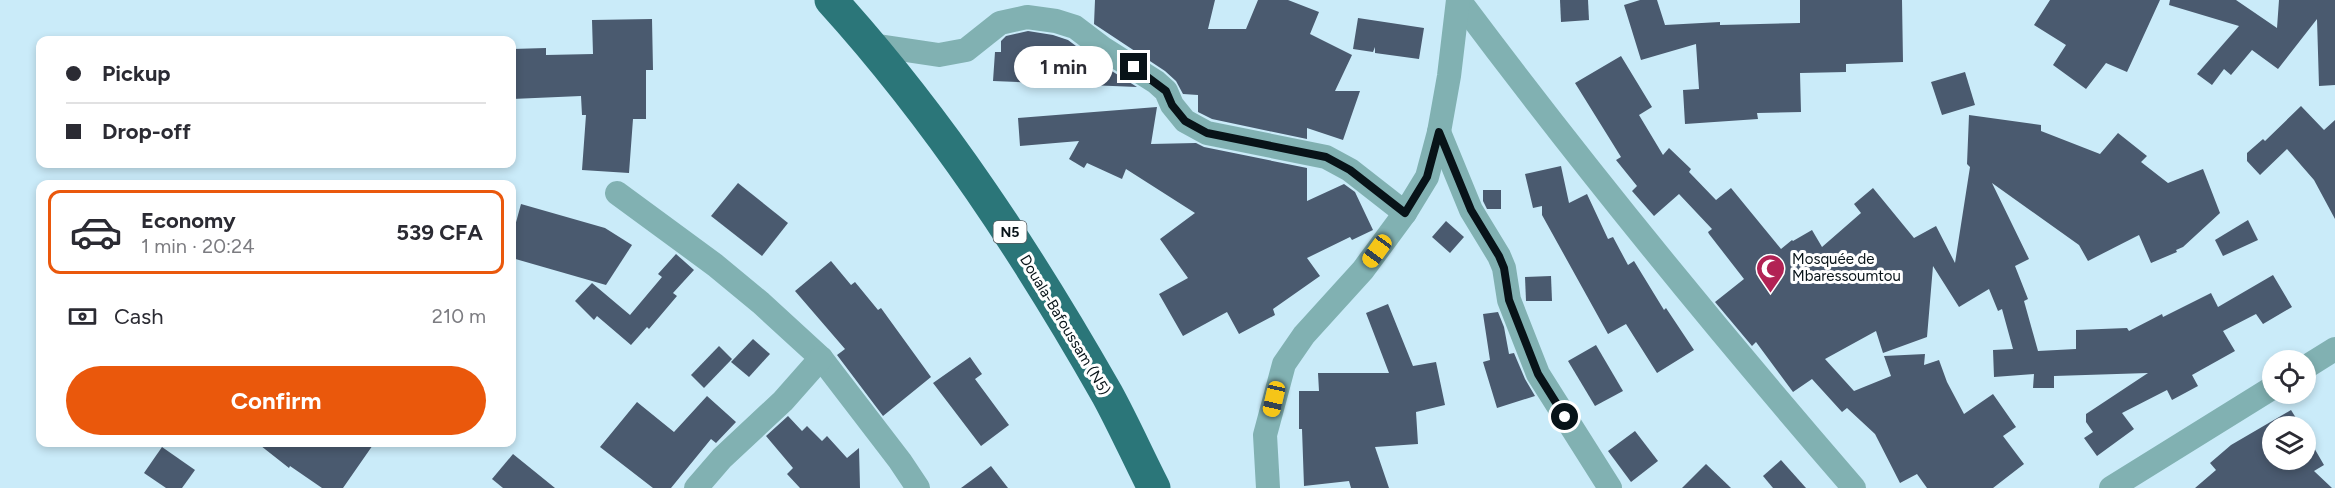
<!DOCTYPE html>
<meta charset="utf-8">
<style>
:root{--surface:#fff;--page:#f2f2f3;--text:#2b2b33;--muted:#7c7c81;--line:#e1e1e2;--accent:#ea580c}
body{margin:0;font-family:Figtree,sans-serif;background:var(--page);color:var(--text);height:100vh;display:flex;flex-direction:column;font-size:22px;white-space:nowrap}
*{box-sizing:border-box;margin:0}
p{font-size:20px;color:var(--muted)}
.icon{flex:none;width:33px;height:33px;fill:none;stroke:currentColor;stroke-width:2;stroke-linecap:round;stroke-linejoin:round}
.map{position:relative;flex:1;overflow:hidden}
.sheet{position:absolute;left:36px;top:180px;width:480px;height:267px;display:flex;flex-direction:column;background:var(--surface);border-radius:12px;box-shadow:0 3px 9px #0003}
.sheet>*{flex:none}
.hud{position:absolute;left:36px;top:36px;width:480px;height:132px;border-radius:12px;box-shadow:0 3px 9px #0003;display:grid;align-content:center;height:132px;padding:0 30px;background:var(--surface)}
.controls{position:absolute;left:2262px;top:350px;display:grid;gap:12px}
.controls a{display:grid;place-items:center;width:54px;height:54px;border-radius:50%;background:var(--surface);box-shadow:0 3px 9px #0003;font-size:30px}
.end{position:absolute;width:27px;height:27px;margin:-14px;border:8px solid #081318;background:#fff;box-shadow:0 0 0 3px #fff}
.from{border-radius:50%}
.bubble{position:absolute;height:42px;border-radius:21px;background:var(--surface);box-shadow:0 3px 9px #0003;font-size:20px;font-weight:700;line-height:42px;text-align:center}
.car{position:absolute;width:18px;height:36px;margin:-18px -9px;border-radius:8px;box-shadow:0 0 4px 2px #0007;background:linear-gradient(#f5c518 24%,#345 0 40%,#f5c518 0 76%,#345 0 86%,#f5c518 0)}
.hud b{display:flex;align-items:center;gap:21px;height:57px;font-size:22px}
.hud b+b{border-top:2px solid var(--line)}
.hud i{width:15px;height:15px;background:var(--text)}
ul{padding:10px 0 0;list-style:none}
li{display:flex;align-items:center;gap:18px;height:84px;margin:0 12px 9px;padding:0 18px;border:3px solid transparent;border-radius:12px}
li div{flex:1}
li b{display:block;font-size:22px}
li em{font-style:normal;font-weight:700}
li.on{border-color:var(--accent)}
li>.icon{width:54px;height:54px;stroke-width:1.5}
.pay{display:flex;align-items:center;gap:15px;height:66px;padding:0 30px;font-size:22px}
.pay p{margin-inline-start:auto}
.primary-button{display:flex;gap:12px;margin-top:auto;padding:12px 30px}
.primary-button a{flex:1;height:69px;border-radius:36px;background:var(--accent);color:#fff;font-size:24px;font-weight:700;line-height:69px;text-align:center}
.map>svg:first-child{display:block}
.building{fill:#4a5a6f}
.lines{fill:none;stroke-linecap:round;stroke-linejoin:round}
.minor{stroke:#81b1b2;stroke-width:24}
.trunk{stroke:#2b7679;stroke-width:33}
.route{stroke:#081318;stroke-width:8}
.labels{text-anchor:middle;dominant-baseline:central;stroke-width:6;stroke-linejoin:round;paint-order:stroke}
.shield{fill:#fff;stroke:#525a5d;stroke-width:1.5}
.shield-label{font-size:14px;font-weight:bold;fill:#081318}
.poi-label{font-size:15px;fill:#081318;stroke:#fff;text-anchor:start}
.street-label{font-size:15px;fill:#081318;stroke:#fff}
</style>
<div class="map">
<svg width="2335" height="488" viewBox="0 0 2335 488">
<rect width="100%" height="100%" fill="#caebf9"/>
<g class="building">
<polygon points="1095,0 1215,0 1208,29 1246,29 1258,0 1288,0 1319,12 1310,34 1352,55 1335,91 1360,91 1343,140 1307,128 1307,139 1212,119 1198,112 1198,95 1183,94 1176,81 1165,71 1094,24"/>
<polygon points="1560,0 1588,0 1589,20 1561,22"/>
<polygon points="1640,0 1657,0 1665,25 1720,22 1720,25 1800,23 1800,0 1902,0 1903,62 1846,64 1846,72 1800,73 1801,112 1757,113 1758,119 1685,124 1683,90 1699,89 1696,44 1641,60 1624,5"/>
<polygon points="2050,0 2160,0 2127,72 2106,63 2086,89 2053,65 2066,45 2034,25"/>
<polygon points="2170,0 2236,0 2277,28 2279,0 2335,0 2335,85 2319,86 2317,19 2278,69 2252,50 2231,75 2224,69 2212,85 2197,74 2239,26 2169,5"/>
<polygon points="1358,18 1424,28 1419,59 1375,53 1375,47 1373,52 1353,49"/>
<polygon points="652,19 653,70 646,70 646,119 633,119 629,173 582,170 586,115 582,115 581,96 512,99 512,49 546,48 546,55 593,54 592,20"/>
<polygon points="1028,31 1053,35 1068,40 1096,61 1137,87 993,81 995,52 1001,52 1001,41 1006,36"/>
<polygon points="1621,56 1652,107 1639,115 1663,155 1669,148 1691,169 1689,172 1716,200 1731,188 1781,249 1792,240 1793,241 1812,230 1822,247 1861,213 1854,204 1873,188 1914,238 1936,226 1955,263 1970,167 1967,164 1969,115 2041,125 2041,131 2100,154 2118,133 2147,156 2141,162 2168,183 2203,169 2220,213 2183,247 2176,250 2177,252 2151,263 2139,235 2088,261 2079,245 1992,183 2029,259 2015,266 2028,299 2024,301 2038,351 2076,349 2076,330 2127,328 2129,331 2162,314 2163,317 2211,293 2218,307 2273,275 2292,307 2263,324 2256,314 2223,331 2235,351 2192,375 2198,386 2172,400 2167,390 2122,413 2134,429 2097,456 2084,438 2093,432 2086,422 2086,414 2148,373 2054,376 2054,388 2033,388 2034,374 1994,377 1993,350 2013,349 2002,309 1998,311 1989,289 1959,307 1933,266 1927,337 1883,353 1876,331 1825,359 1854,391 1891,376 1884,356 1925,354 1924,365 1939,360 1947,382 1964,414 1993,394 2016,427 2003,436 2024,464 1993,488 1927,488 1917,474 1900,483 1875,434 1847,408 1842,412 1812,379 1793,392 1756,342 1752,346 1715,302 1744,279 1709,234 1708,232 1712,229 1679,194 1654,216 1632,191 1637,186 1616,160 1621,157 1575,83"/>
<polygon points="1965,72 1975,105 1942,115 1931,82"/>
<polygon points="2301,106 2324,130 2335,120 2335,219 2314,180 2287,149 2260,175 2247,161 2247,153 2263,139 2265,141"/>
<polygon points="1157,107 1151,144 1196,143 1204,147 1307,168 1307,201 1344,184 1355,192 1373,230 1352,240 1350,237 1307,258 1320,276 1273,309 1275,315 1239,334 1227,312 1183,336 1159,294 1188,278 1160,239 1195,213 1126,169 1122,179 1087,163 1084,168 1069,159 1079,141 1020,146 1018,118"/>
<polygon points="1561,166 1569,203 1587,194 1608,239 1613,237 1628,265 1634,261 1664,310 1666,308 1694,350 1657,373 1626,324 1608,334 1542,215 1542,206 1533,208 1525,174"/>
<polygon points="738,183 788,223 762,256 711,216"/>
<polygon points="1483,190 1501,190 1501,209 1487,209 1483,201"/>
<polygon points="521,204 605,228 632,245 606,285 512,258 512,237"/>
<polygon points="2248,220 2258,240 2223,256 2215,240"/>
<polygon points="1446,221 1464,237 1450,253 1432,237"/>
<polygon points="676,254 694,270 673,293 677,296 649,329 647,327 631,345 597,316 594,320 575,301 592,283 630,315 662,277 658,274"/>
<polygon points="831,261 851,285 855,282 878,310 881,308 931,377 883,416 837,355 845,349 795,291"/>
<polygon points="1551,276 1552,301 1526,301 1525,277"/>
<polygon points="1388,304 1413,366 1436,362 1445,405 1416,412 1418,444 1375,447 1389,488 1351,488 1349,481 1304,486 1302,429 1299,429 1299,391 1319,391 1318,373 1389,373 1366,313"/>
<polygon points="1498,312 1504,327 1509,354 1514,353 1525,379 1535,396 1497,408 1483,362 1490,360 1483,314"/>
<polygon points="753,339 770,354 749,377 731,362"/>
<polygon points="1596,345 1623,391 1595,406 1568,361"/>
<polygon points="719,346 732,359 704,388 691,375"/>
<polygon points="970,357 982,374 975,379 1009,425 981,446 933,383"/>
<polygon points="707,396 736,422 716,443 711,439 671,488 653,488 600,447 637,402 674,432"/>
<polygon points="2291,410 2301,426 2272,426 2272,459 2306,459 2306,434 2324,465 2314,471 2332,488 2195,488 2216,470 2210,463 2231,445"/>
<polygon points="788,416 802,431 807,426 822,441 827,436 847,458 859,448 860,488 800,488 787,474 793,468 766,436"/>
<polygon points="1635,431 1658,461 1631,482 1608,451"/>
<polygon points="256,442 375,442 343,488 322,488 290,466 289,468"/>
<polygon points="162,447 195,470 182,488 166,488 144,473"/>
<polygon points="513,454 555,488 503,488 492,479"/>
<polygon points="1781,460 1806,488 1773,488 1763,476"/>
<polygon points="1706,464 1731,488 1682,488"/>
<polygon points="991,466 1008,488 961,488"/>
</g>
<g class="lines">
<g class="minor">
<path d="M1459,0C1584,167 1717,330 1854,488"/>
<polyline points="872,45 939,55 966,50 1000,23 1027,17 1056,21 1075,27 1104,49 1156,82 1166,91 1172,105 1185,121 1207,133 1326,157 1350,170 1405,213"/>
<polyline points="1439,132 1471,210 1499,256 1504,268 1509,300 1538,374 1610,488"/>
<polyline points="617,193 715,265 761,303 821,358 900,461 918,488"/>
<polyline points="2306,367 2335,349"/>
<polyline points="696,488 722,458 783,401 821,358"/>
<polyline points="1268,488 1265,435 1284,364 1304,335 1363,270 1405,213 1427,177 1439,132 1449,76 1458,0"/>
<polyline points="2111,488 2272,388"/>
</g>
<path class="trunk" d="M831,0C939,119 1028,255 1107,394C1124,425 1138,457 1154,488"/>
</g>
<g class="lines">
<polyline class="route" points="1134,67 1166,91 1172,105 1185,121 1207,133 1326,157 1350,170 1405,213 1427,177 1439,132 1471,210 1499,256 1504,268 1509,300 1538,374 1565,417"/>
</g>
<defs>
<symbol id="mosque-pin" viewBox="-11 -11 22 30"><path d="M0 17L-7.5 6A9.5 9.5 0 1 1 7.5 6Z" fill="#b22254" stroke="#fff"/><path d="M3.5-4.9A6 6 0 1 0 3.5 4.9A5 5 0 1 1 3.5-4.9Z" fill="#fff"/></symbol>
</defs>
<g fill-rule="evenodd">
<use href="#mosque-pin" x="1754" y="252" width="33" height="45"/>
</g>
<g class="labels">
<rect class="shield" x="993.5" y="221" width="33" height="22" rx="4.5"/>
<g class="shield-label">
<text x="1010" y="232">N5</text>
</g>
<g class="poi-label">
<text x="1792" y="259">Mosquée de<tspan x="1792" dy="17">Mbaressoumtou</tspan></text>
</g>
<g class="street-label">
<text transform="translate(1065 325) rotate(59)">Douala-Bafoussam (N5)</text>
</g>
</g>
</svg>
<div class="controls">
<a><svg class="icon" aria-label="locate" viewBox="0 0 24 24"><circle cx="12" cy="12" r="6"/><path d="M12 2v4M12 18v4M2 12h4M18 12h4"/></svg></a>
<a><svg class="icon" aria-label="layers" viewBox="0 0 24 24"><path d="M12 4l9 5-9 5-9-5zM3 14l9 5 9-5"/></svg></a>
</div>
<i class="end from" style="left:1565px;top:417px"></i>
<i class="end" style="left:1134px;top:67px"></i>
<div class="bubble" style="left:1014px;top:46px;width:99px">1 min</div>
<i class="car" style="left:1377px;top:251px;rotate:216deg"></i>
<i class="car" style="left:1274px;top:399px;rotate:193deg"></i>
<div class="hud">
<b><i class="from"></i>Pickup</b>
<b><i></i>Drop-off</b>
</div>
<section class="sheet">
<ul>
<li class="on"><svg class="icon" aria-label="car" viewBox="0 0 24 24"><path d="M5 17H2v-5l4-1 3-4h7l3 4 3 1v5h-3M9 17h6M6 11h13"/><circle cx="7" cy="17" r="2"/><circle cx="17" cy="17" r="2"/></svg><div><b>Economy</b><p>1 min · 20:24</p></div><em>539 CFA</em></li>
</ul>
<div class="pay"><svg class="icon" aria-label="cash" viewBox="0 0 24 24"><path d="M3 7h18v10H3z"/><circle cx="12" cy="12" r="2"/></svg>Cash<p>210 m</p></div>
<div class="primary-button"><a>Confirm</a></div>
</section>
</div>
